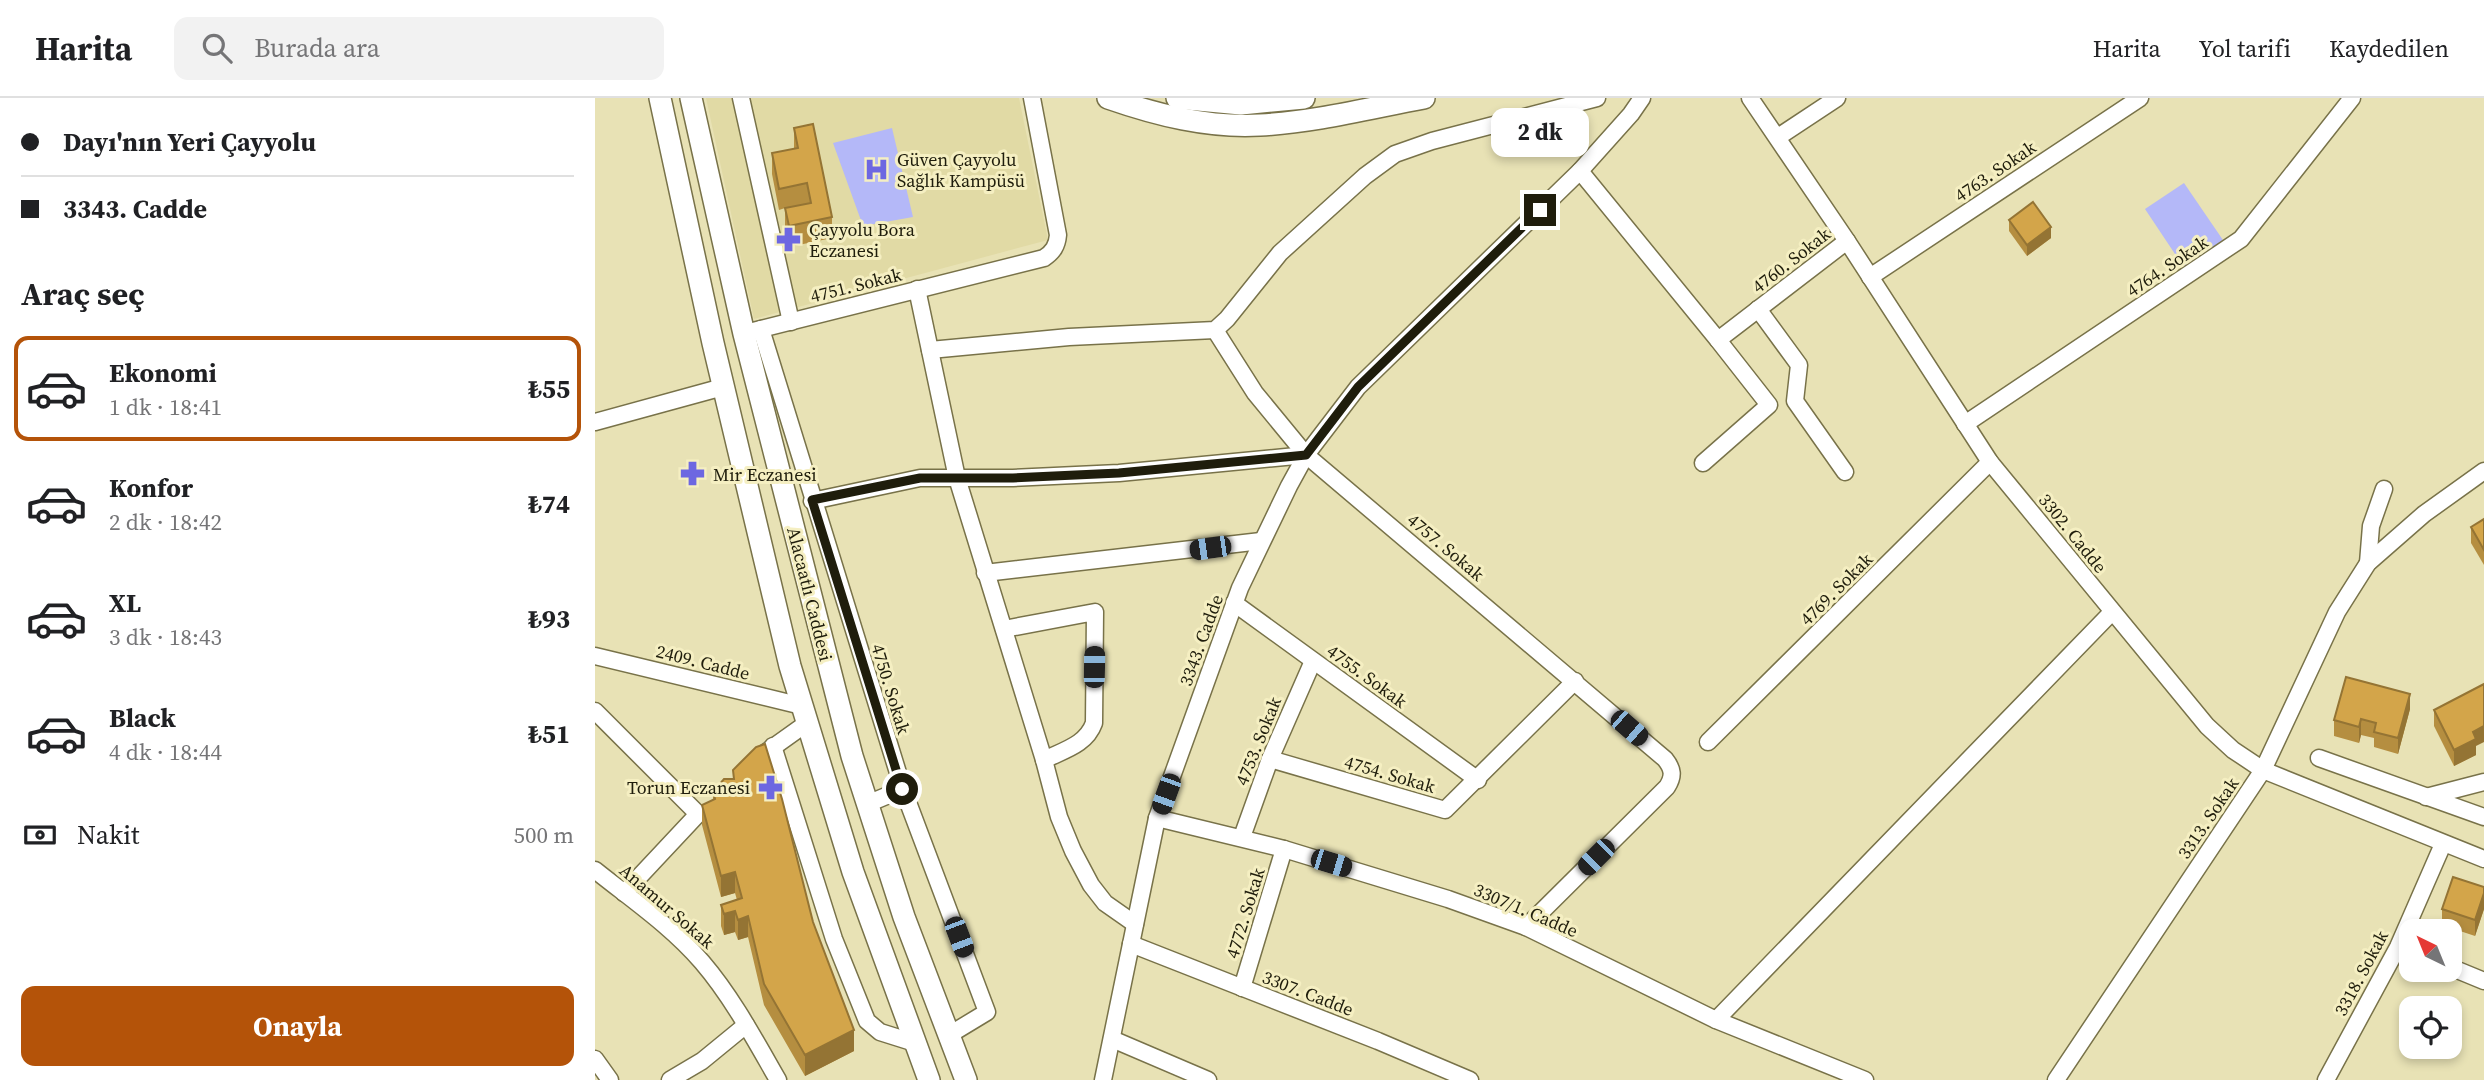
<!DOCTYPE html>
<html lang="tr">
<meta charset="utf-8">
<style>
:root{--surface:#fff;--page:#f2f2f2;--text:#202124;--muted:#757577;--line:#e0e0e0;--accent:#b45309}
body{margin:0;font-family:"Source Serif 4",serif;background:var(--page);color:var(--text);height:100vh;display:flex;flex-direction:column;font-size:26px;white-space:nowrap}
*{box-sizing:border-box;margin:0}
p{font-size:23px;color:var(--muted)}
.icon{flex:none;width:38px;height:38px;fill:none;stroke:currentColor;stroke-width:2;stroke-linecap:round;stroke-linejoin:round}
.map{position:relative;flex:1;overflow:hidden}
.side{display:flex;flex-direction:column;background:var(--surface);width:595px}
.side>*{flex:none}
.guide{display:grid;align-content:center;height:154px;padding:0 21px;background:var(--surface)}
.needle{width:46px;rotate:317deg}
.fabs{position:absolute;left:1804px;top:821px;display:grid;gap:14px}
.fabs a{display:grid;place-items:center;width:63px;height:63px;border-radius:14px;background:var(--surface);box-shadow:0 4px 10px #0003;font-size:35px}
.end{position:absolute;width:32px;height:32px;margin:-16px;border:9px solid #1f1d0c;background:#fff;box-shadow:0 0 0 4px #fff}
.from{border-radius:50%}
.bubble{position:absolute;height:49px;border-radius:14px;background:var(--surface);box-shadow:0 4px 10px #0003;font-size:23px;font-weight:700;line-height:49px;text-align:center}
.car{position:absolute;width:21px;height:42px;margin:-21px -10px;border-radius:9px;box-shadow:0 0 5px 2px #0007;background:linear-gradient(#222 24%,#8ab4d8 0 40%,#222 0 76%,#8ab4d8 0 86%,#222 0)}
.guide b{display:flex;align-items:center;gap:24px;height:66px;font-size:26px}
.guide b+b{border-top:2px solid var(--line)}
.guide i{width:18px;height:18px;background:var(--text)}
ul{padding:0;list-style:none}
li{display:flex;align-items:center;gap:21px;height:105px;margin:0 14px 10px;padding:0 7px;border:4px solid transparent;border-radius:14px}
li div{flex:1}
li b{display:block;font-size:26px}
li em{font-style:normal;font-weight:700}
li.selected{border-color:var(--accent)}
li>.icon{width:63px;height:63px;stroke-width:1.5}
h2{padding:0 21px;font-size:32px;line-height:84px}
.pay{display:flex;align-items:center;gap:18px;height:77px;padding:0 21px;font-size:26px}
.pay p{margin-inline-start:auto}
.action{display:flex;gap:14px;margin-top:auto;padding:14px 21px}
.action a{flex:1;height:80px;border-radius:14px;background:var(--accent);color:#fff;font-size:28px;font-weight:700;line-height:80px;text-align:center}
header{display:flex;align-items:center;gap:42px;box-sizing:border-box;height:98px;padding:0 35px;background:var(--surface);border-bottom:2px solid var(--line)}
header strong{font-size:33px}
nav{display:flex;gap:38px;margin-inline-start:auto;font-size:24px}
.search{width:490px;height:63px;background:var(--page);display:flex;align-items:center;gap:18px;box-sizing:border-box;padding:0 24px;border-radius:14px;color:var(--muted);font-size:26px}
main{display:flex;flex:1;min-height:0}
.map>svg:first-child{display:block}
.built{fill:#e1daa5}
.green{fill:#b4b8f8}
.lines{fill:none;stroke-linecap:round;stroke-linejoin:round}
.minor-casing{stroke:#787249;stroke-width:19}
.major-casing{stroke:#787249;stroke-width:24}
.minor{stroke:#fff;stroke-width:16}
.major{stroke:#fff;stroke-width:21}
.wall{fill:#b58e40}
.shaded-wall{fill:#947434}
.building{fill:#d3a54a;stroke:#947434;stroke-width:2}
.route{stroke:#1f1d0c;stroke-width:9}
.labels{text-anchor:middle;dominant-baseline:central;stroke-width:6;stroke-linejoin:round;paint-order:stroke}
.poi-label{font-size:18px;fill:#1f1d0c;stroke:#f5efc2;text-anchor:start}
.street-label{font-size:18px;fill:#1f1d0c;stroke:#f5efc2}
</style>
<header>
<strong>Harita</strong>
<div class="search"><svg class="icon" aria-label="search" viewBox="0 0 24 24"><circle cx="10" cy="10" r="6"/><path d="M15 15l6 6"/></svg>Burada ara</div>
<nav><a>Harita</a><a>Yol tarifi</a><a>Kaydedilen</a></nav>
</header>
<main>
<section class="side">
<div class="guide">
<b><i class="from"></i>Dayı'nın Yeri Çayyolu</b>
<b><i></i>3343. Cadde</b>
</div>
<h2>Araç seç</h2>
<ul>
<li class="selected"><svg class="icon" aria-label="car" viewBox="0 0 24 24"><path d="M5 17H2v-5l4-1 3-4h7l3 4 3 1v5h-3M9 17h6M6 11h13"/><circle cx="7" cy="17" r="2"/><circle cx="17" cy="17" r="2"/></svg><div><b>Ekonomi</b><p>1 dk · 18:41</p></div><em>₺55</em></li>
<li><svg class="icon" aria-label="car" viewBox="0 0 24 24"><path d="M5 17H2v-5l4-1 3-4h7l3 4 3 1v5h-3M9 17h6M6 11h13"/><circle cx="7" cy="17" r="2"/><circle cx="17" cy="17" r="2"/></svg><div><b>Konfor</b><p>2 dk · 18:42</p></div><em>₺74</em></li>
<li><svg class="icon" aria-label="car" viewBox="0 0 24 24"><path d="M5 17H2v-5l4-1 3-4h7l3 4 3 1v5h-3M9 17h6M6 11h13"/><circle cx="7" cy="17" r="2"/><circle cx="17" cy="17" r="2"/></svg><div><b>XL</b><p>3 dk · 18:43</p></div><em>₺93</em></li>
<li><svg class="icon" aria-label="car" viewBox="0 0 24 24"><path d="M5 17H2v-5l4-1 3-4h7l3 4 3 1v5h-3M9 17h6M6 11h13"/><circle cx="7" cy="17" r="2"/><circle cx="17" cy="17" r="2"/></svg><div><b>Black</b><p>4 dk · 18:44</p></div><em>₺51</em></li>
</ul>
<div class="pay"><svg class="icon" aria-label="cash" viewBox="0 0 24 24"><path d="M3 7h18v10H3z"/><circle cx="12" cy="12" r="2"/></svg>Nakit<p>500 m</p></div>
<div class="action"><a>Onayla</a></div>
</section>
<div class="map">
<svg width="1889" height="982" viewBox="0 0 1889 982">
<rect width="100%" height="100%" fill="#e8e2b5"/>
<polygon class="built" points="111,0 424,0 453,142 159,221"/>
<g class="green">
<polygon points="297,30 318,119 268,128 238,45"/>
<polygon points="1589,85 1630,145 1590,171 1550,111"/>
</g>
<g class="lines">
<defs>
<g id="minor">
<polyline points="146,0 196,224"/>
<polyline points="1155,0 1252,143 1395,364 1612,628 1638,652 1668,672 1889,761"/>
<polyline points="1183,39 1242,0"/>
<polyline points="985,73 1123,242 1252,143"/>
<polyline points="1275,179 1545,0"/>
<polyline points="322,191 362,380 449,662 464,719 478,753 496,787 510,805 540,826"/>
<polyline points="1163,211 1204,267 1200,303 1250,374"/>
<polyline points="166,231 308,691 392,914 354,937"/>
<path d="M620,232L660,295L711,357L1070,661C1078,671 1079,678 1072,689L931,829"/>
<path d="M158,233L449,160C458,154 462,148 463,137L437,0"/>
<polyline points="335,252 474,239 620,232 632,221 685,155 770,78 800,56 837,43 1002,0"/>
<polyline points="0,324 128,289"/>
<polyline points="1370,326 1646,141 1757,0"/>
<polyline points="1108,365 1174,307 1123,242"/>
<polyline points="217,403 325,380 418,380 524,375 711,357"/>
<polyline points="1773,465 1776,428 1789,391"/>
<polyline points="390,475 666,443"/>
<polyline points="639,505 883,682"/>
<path d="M409,531L500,514L499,625C491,647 469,652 449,662"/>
<polyline points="0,558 207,608"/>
<polyline points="0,613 103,716 29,795"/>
<polyline points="1113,644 1395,364"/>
<polyline points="178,648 239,841 272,923 285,934 320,945"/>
<polyline points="170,655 212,625"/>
<polyline points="1724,660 1889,719"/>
<polyline points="675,661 850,712 980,583"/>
<polyline points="1831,699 1889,684"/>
<polyline points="272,706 308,691"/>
<polyline points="562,720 689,751 853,801 931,829 1121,922 1270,982"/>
<polyline points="647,739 675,661 718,563"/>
<path d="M0,772C36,801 76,828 107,864C137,899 160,942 183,982"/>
<polyline points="536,846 783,943 875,982"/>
<polyline points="1855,869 1889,883"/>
<polyline points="647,890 689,751"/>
<polyline points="1121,922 1517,514"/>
<polyline points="517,941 613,982"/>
<polyline points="0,961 15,982"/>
<polyline points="75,982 107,963 151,927"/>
<polyline points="508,982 562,720 645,490 694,388 711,357 763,289 985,73 1036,16 1047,0"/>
<polyline points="1461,982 1668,672 1742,514 1773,465 1829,416 1889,373"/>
<polyline points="1731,982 1803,849 1848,746"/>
</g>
<g id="major">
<polyline points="65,0 118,245 195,568 258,774 334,982"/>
<polyline points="96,0 149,236 257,658 309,819 371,982"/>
<path d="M513,0C562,17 613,30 665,27C721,24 775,10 829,0"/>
<polyline points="582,0 646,6 709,0"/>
</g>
</defs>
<use href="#minor" class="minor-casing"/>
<use href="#major" class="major-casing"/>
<use href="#minor" class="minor"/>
<use href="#major" class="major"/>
</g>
<g class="wall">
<polygon points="199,30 237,119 237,140 194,149 190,131 190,110 184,112 177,76 177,55 199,51"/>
<polygon points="1414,122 1456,140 1432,158 1414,133"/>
<polygon points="1889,421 1889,467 1876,445 1876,429"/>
<polygon points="1815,611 1803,656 1779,649 1779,640 1766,637 1764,645 1739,638 1739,622"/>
<polygon points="1839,612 1881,648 1881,657 1859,668 1839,628"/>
<polygon points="138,672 218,824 259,953 210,978 169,907 153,839 143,842 140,834 129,837 126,828 126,807 142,802 140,795 126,799 107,727 107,707 118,702 118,694 138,681"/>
<polygon points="1889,789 1889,811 1880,838 1847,827 1847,811"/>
</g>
<g class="shaded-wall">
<polygon points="1456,129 1456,140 1432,158 1432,147"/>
<polygon points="1815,596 1815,611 1803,656 1803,640"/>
<polygon points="1766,621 1766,637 1764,645 1764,629"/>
<polygon points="1889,628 1889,644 1881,648 1881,657 1859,668 1859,652 1878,634"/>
<polygon points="140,774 140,795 126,799 126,778"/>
<polygon points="1889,795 1889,811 1880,838 1880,822"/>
<polygon points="140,813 140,834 129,837 129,816"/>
<polygon points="153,818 153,839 143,842 143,822"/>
<polygon points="259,932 259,953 210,978 210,957"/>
</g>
<g class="building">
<polygon points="218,26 237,119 194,128 190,110 216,105 212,85 184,91 177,55 203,50 199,30"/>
<polygon points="1438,104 1456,129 1432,147 1414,122"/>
<polygon points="1889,421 1889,452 1876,429"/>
<polygon points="1751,579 1815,596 1803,640 1779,634 1781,625 1766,621 1764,629 1739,622"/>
<polygon points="1889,586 1889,628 1878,634 1881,641 1859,652 1839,612"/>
<polygon points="170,646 187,701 218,824 259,932 210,957 169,886 153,818 143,822 140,813 129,816 126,807 147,800 140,774 126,778 107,707 120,701 118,694 129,681 139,681 138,672 161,649"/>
<polygon points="1858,779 1889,789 1889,795 1880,822 1847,811"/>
</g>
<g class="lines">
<polyline class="route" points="307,691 217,402 325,380 418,380 524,375 711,357 763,289 945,112"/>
</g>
<defs>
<symbol id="hospital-bare" viewBox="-9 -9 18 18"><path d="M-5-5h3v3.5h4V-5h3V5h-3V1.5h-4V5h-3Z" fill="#6d67e1" stroke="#f5efc2" stroke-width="2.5" paint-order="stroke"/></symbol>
<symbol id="pharmacy-bare" viewBox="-9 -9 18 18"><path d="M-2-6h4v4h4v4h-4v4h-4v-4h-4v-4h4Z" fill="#6d67e1" stroke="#f5efc2" stroke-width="2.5" paint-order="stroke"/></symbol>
</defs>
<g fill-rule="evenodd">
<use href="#hospital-bare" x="264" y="54" width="35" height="35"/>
<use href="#pharmacy-bare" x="176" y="124" width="35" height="35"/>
<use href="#pharmacy-bare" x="80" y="358" width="35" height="35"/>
<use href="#pharmacy-bare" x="158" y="672" width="35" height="35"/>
</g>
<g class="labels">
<g class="poi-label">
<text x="302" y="61">Güven Çayyolu<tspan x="302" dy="21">Sağlık Kampüsü</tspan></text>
<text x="214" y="131">Çayyolu Bora<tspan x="214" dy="21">Eczanesi</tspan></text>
<text x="118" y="376">Mir Eczanesi</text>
<text x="155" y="689" text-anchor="end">Torun Eczanesi</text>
</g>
<g class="street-label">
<text transform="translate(1400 73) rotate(-34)">4763. Sokak</text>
<text transform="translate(1196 162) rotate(-38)">4760. Sokak</text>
<text transform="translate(1572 168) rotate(-34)">4764. Sokak</text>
<text transform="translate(261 187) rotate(-14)">4751. Sokak</text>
<text transform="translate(1478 435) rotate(51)">3302. Cadde</text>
<text transform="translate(851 449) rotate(40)">4757. Sokak</text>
<text transform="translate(1241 491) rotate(-45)">4769. Sokak</text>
<text transform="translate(215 496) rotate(76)">Alacaatlı Caddesi</text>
<text transform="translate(606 542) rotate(-70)">3343. Cadde</text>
<text transform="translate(108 564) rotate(14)">2409. Cadde</text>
<text transform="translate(772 578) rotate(36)">4755. Sokak</text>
<text transform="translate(296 591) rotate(73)">4750. Sokak</text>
<text transform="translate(663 643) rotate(-68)">4753. Sokak</text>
<text transform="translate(795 676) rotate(16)">4754. Sokak</text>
<text transform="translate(1613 720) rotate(-56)">3313. Sokak</text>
<text transform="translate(72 808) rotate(41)">Anamur Sokak</text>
<text transform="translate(931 812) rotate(23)">3307/1. Cadde</text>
<text transform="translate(650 815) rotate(-73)">4772. Sokak</text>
<text transform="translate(1766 875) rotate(-62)">3318. Sokak</text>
<text transform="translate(713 895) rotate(21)">3307. Cadde</text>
</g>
</g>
</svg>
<div class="fabs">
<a><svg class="needle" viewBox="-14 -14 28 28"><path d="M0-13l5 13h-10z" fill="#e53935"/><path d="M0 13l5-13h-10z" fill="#757577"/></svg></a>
<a><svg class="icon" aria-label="locate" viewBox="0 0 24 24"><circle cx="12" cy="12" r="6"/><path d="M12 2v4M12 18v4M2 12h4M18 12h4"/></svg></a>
</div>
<i class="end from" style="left:307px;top:691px"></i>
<i class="end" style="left:945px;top:112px"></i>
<div class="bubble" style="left:896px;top:10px;width:98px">2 dk</div>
<i class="car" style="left:615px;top:450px;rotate:262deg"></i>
<i class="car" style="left:499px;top:569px;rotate:1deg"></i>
<i class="car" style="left:1034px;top:630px;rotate:131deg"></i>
<i class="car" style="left:571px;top:696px;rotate:200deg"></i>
<i class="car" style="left:1001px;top:759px;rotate:225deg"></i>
<i class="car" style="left:736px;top:765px;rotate:107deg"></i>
<i class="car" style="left:364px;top:839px;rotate:159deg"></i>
</div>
</main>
